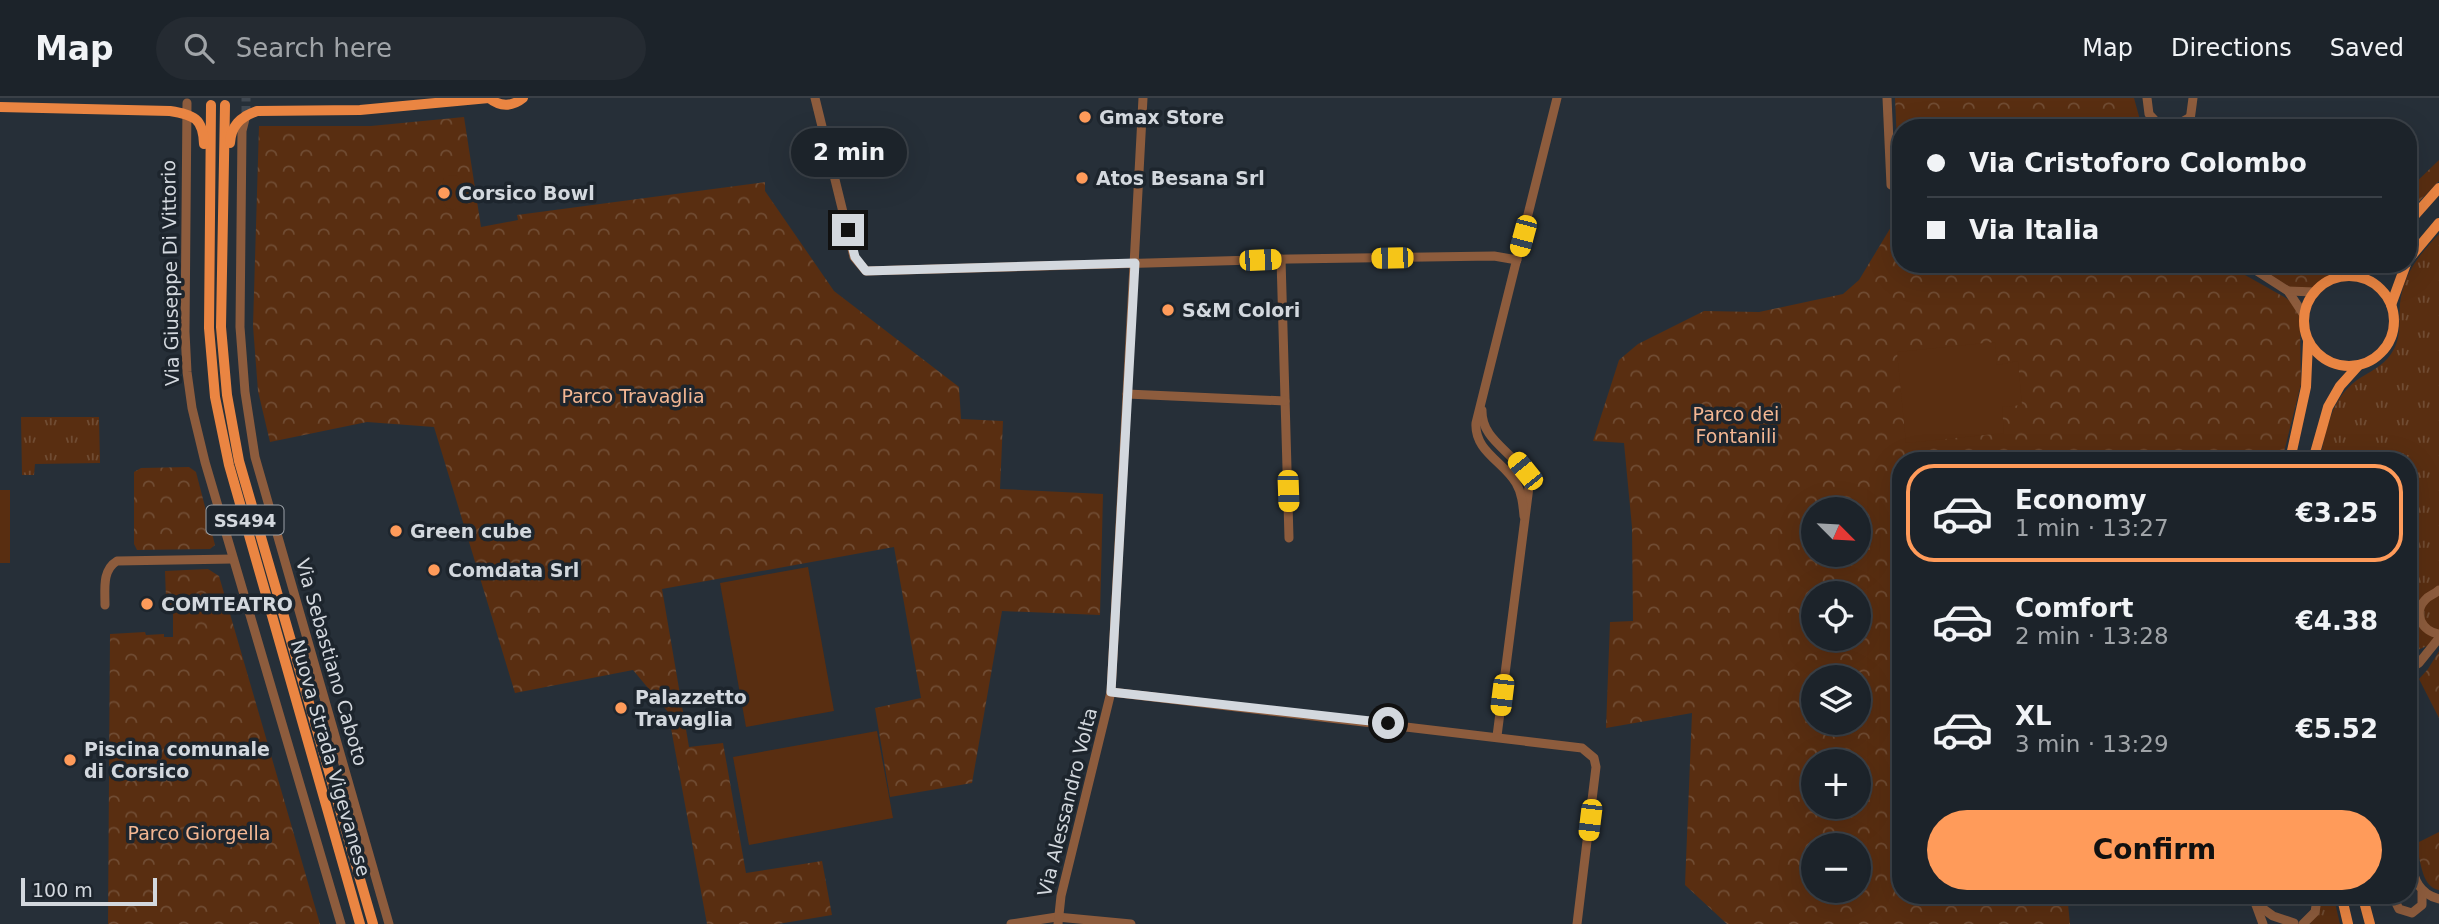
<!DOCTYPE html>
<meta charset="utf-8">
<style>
:root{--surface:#1c232a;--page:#252b32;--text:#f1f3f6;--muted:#a0a4a8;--line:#3a4047;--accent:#ff9b5a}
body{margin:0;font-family:"DejaVu Sans",sans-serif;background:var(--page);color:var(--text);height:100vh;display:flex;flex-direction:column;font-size:26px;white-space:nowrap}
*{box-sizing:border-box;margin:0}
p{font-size:23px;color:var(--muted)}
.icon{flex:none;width:38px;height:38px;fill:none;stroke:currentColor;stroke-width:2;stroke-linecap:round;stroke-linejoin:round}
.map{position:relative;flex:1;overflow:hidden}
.panel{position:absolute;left:1892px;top:354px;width:525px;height:452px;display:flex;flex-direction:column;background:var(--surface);border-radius:28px;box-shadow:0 7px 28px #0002,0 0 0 2px var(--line)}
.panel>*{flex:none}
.guide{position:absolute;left:1892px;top:21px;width:525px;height:154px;border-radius:28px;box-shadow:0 7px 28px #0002,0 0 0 2px var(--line);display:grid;align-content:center;height:154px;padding:0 35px;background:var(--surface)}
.needle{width:46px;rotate:114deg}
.buttons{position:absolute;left:1801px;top:399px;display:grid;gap:14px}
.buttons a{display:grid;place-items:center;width:70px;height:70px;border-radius:50%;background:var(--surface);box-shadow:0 7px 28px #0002,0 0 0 2px var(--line);font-size:35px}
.scale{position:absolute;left:21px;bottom:18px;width:136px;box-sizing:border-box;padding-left:7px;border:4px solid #d3d8de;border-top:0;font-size:19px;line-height:24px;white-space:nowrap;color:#d3d8de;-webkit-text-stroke:5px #1d252d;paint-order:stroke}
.end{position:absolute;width:32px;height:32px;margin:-16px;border:9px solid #d3d8de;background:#111;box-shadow:0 0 0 4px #111}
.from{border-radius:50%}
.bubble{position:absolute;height:49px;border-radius:24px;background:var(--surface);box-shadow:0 7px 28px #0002,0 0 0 2px var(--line);font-size:23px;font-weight:600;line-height:49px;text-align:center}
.car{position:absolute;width:21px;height:42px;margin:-21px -10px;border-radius:9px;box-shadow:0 0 5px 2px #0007;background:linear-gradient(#f5c518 24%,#345 0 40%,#f5c518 0 76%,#345 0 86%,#f5c518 0)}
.guide b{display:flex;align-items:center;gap:24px;height:66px;font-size:26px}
.guide b+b{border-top:2px solid var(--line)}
.guide i{width:18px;height:18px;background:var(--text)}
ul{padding:12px 0 0;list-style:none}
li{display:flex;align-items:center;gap:21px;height:98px;margin:0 14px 10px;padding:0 21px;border:4px solid transparent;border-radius:28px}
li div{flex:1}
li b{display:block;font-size:26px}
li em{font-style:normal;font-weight:600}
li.active{border-color:var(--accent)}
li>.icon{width:63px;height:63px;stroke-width:1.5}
.button{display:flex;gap:14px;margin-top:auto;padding:14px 35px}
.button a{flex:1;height:80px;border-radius:42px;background:var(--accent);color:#111;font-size:28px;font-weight:600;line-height:80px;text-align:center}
header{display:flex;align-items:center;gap:42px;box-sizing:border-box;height:98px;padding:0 35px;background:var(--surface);border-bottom:2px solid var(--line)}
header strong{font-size:33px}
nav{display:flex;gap:38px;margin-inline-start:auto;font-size:24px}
.search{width:490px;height:63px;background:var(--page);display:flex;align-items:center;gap:18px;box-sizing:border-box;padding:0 24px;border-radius:38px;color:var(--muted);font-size:26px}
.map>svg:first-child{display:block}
.grass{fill:url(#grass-tufts)}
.forest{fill:url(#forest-crowns);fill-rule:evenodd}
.garden{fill:#592e11}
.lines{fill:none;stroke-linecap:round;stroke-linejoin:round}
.minor-tunnel{stroke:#404851;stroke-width:9;stroke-dasharray:9 4.5;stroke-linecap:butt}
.minor{stroke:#8d5c3d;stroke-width:9}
.major{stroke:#ea8542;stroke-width:10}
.route{stroke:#d3d8de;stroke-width:9}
.poi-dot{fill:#ff9b5a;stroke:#1d252d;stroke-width:2.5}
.labels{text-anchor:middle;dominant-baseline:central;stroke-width:7;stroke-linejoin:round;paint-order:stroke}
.shield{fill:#1d252d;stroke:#9ca2a9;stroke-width:2}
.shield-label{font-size:18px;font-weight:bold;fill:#d3d8de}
.poi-label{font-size:19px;font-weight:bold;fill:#d3d8de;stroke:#1d252d;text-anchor:start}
.street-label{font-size:19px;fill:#d3d8de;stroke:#1d252d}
.park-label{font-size:19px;fill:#f4b793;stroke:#1d252d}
</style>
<header>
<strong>Map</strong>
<div class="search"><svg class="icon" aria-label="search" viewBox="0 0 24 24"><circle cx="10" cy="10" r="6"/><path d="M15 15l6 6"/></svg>Search here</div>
<nav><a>Map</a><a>Directions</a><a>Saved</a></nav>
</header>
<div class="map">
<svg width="2439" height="826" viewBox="0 0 2439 826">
<defs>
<pattern id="grass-tufts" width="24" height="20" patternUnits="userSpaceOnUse" patternTransform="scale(1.75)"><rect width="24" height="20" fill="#592e11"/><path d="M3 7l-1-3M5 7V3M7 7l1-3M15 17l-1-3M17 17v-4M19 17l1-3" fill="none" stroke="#704c33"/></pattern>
<pattern id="forest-crowns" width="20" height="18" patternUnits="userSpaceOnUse" patternTransform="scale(1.75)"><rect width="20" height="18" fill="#592e11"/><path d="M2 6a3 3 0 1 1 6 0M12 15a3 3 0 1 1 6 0" fill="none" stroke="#704c33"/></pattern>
</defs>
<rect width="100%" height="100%" fill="#262f38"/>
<g class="grass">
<path d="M2439,136V543L2408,556V362H2320C2326,332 2331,301 2357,282C2369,274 2383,268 2391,256C2404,238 2397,218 2401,199C2406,172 2421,155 2439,136Z"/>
<polygon points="21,319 99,319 100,365 35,366 34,377 22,377"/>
<polygon points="2321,796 2333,796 2340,826 2310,826"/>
</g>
<g class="forest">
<polygon points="1895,0 2134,0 2140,22 2146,30 1900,30 1900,111"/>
<polygon points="464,19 481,129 518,122 517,117 765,84 765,93 834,193 959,289 961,321 1003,323 1000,391 1103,396 1100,517 1002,513 972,685 890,699 875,610 921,600 894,449 662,491 689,649 723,645 746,775 822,763 832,817 778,826 707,826 668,614 633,572 515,595 434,329 367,324 270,344 258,293 253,228 259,28 371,28"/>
<polygon points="2439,62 2439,83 2408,115 2408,92"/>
<path d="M1900,119V166H2233L2245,177L2286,200L2297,209L2300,220L2301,286L2282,362H1900V796H2067L2070,826H1727L1685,787L1692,615L1606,630L1610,524L1633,523L1632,429L1624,345L1593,343L1619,262L1638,246L1704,213L1759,214L1843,196L1859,182L1891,129ZM1813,411H1858V457H1813ZM1813,495H1858V541H1813ZM1813,579H1858V625H1813ZM1813,663H1858V709H1813ZM1813,747H1858V793H1813Z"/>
<polygon points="2251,166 2356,166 2315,190 2293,191"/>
<polygon points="189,369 196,374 215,447 210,451 137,452 134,446 134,374 141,370"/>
<polygon points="208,471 219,478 320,826 108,826 110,536 145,534 146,537 164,536 164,539 173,539 173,511 170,511 170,501 166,501 165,473"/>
<polygon points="2439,553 2439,620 2419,581 2428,571"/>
<path d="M2439,734V792C2422,789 2421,765 2417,750L2419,744Z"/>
</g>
<g class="garden">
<polygon points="448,77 457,78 471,101 454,112 447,110 437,95 444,80"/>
<polygon points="1995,244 1997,267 2018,263 2022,307 2002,309 2004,335 1906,345 1897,254"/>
<rect x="0" y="392" width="10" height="73"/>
<polygon points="808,469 834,613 746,629 720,485"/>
<polygon points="877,633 893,720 749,747 733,659"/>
</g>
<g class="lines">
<polyline class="minor-tunnel" points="246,17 246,0"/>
<g class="minor">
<polyline points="815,0 854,159 866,173 1290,161 1494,158 1517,162"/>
<polyline points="1887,0 1891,87"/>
<polyline points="2147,0 2149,16 2162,30"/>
<polyline points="187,5 185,234 187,274 192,310 205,364 341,826"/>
<polyline points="246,17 242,33 240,229 245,294 255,359 389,826"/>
<polyline points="2160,27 2175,28 2189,20"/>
<polyline points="2189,30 2193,0"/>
<polyline points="1281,161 1289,440"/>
<polyline points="2246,166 2288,193 2304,217"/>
<polyline points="2288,193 2315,194"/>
<polyline points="1127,296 1285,303"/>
<path d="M1482,312C1481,347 1524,356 1529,389L1497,638"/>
<path d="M1524,418C1523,407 1522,395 1516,385C1504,364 1474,353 1476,325L1557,0"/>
<path d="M2439,492C2434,497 2429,497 2425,502C2412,516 2423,534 2439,536"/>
<path d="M105,507C105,491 102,472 117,463L233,461"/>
<polyline points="2408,519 2421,525"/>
<polyline points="2408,572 2419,565 2439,540"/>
<polyline points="1111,594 1582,650 1594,660 1596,669 1577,826"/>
<path d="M2408,757C2414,778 2416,795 2439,801"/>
<polyline points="2252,796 2263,826"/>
<polyline points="2396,796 2395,803 2399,811 2412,815 2422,807 2422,794"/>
<polyline points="2255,805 2273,818 2294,825"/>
<polyline points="1011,826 1057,819 1131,826"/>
<polyline points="1058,826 1061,798 1111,594 1143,0"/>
<polyline points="2303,826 2315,814 2318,796"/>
</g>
<g class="major">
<path d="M489,0C500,9 512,9 523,0"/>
<polyline points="211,7 209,230 215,299 229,367 360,826"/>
<polyline points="225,7 221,229 227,297 239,363 373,826"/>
<path d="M0,9L170,13C194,17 203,20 204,46"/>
<path d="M230,45C231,28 240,19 257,13L360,12L489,0"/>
<polyline points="2408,125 2439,90"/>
<polyline points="2408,162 2439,125"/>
<circle cx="2349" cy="223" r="45"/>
<polyline points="2346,178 2367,166"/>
<polyline points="2391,207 2406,166"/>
<polyline points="2290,362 2306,289 2308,244"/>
<polyline points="2313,362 2328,309 2340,288 2358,268"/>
<polyline points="2341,796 2348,826"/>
<polyline points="2362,796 2370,826"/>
</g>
</g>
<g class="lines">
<polyline class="route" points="848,132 855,159 866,173 1135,165 1111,594 1388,625"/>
</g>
<g class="poi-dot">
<circle cx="1085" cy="19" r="7"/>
<circle cx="1082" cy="80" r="7"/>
<circle cx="444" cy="95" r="7"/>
<circle cx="1168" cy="212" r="7"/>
<circle cx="396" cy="433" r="7"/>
<circle cx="434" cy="472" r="7"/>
<circle cx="147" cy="506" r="7"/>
<circle cx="621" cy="610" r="7"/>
<circle cx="70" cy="662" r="7"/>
</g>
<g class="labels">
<rect class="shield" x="206.5" y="407.5" width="77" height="29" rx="5"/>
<g class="shield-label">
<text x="245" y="422">SS494</text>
</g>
<g class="poi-label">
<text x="1099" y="19">Gmax Store</text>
<text x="1096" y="80">Atos Besana Srl</text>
<text x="458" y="95">Corsico Bowl</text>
<text x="1182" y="212">S&amp;M Colori</text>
<text x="410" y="433">Green cube</text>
<text x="448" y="472">Comdata Srl</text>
<text x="161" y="506">COMTEATRO</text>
<text x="635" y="599">Palazzetto<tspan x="635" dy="22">Travaglia</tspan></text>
<text x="84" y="651">Piscina comunale<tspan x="84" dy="22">di Corsico</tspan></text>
</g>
<g class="street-label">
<text transform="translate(170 175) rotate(-91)">Via Giuseppe Di Vittorio</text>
<text transform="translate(332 564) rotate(74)">Via Sebastiano Caboto</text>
<text transform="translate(331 660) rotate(74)">Nuova Strada Vigevanese</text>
<text transform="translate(1067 704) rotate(-76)">Via Alessandro Volta</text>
</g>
<g class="park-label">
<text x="633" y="298">Parco Travaglia</text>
<text x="1736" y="316">Parco dei<tspan x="1736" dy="22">Fontanili</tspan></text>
<text x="199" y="735">Parco Giorgella</text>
</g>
</g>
</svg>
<div class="buttons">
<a><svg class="needle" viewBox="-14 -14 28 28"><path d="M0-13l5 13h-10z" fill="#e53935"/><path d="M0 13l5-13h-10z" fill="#a0a4a8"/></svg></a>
<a><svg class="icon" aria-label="locate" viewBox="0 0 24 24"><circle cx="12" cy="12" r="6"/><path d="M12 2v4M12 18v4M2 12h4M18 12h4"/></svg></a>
<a><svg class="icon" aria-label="layers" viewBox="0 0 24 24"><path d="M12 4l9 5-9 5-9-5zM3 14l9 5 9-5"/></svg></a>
<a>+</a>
<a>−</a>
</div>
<div class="scale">100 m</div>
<i class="end from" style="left:1388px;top:625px"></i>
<i class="end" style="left:848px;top:132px"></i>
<div class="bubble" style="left:791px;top:30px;width:116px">2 min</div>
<i class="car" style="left:1523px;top:138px;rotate:195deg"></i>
<i class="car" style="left:1392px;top:160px;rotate:269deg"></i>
<i class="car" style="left:1260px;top:162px;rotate:88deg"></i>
<i class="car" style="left:1525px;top:373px;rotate:321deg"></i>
<i class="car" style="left:1288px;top:393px;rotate:178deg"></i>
<i class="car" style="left:1502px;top:597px;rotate:187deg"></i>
<i class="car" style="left:1590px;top:722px;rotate:187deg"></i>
<div class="guide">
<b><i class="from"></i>Via Cristoforo Colombo</b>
<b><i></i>Via Italia</b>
</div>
<section class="panel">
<ul>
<li class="active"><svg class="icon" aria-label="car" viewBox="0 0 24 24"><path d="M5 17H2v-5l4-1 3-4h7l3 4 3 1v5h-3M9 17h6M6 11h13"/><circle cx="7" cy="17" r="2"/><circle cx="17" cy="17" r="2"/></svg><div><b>Economy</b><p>1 min · 13:27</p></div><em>€3.25</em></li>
<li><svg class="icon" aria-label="car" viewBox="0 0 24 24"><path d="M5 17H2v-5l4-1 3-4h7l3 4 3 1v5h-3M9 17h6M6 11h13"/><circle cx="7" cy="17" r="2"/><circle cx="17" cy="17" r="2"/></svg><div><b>Comfort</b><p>2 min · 13:28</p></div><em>€4.38</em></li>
<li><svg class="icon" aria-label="car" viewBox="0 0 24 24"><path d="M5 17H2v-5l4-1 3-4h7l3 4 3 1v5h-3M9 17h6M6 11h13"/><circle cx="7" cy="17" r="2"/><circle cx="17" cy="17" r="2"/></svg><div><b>XL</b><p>3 min · 13:29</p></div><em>€5.52</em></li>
</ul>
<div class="button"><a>Confirm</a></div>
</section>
</div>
